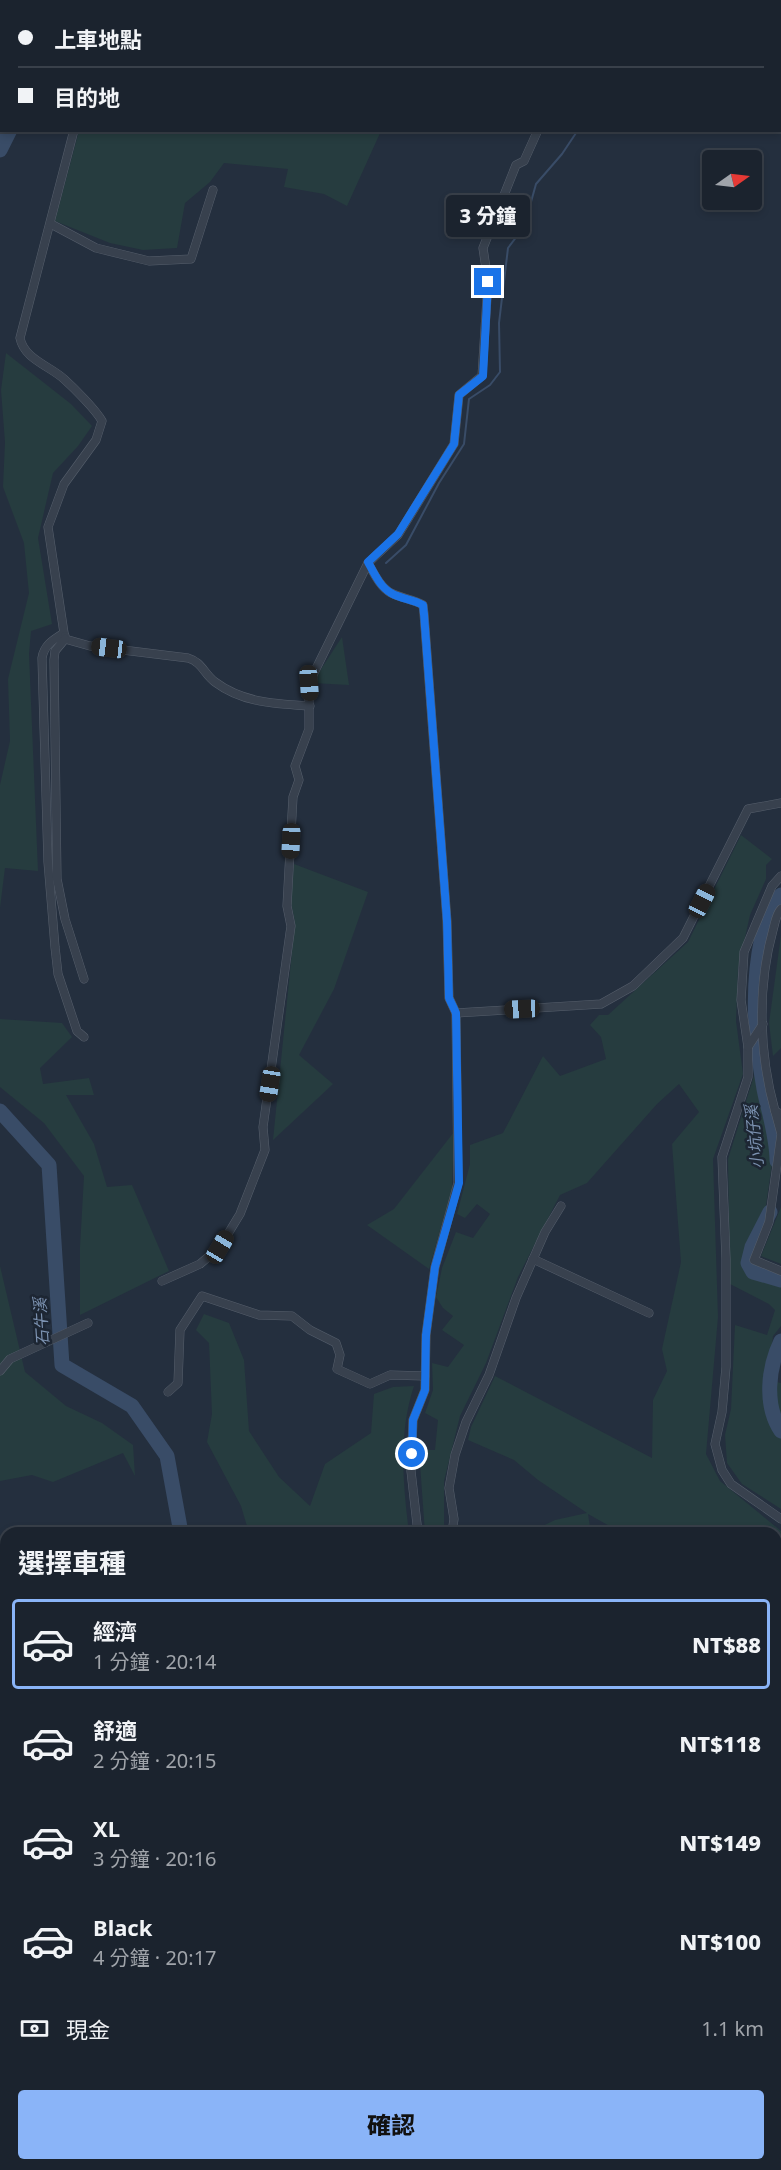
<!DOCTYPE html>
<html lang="zh-TW">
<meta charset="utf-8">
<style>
:root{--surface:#1b232e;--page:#242b36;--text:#f1f3f6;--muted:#a0a4aa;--line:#39404a;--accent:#8ab4f8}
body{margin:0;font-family:"Noto Sans","Noto Sans TC",sans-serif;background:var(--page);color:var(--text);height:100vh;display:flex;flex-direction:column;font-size:22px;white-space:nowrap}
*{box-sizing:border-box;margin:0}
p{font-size:20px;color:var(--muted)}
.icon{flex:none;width:33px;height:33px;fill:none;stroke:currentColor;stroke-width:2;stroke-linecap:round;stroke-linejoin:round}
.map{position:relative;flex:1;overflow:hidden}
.sheet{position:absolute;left:0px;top:1527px;width:782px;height:644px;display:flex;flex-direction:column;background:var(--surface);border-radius:18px 18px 0 0;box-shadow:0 3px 9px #0003,0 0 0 2px var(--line)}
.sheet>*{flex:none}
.hud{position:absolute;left:0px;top:0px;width:782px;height:132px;box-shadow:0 3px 9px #0003,0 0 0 2px var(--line);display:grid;align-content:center;height:132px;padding:0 18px;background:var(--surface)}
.needle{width:39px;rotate:76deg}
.controls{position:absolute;left:702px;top:150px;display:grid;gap:12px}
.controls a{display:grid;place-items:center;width:60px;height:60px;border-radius:6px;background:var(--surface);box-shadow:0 3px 9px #0003,0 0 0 2px var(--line);font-size:30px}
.end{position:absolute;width:27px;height:27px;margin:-14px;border:8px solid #1a73e8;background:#fff;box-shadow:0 0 0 3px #fff}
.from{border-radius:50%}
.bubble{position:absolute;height:42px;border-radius:6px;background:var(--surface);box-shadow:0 3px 9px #0003,0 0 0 2px var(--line);font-size:20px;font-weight:800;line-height:42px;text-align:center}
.car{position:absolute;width:18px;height:36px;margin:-18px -9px;border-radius:8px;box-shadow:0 0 4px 2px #0007;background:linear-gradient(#222 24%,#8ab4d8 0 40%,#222 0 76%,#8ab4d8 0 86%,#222 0)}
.hud b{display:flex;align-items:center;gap:21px;height:57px;font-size:22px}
.hud b+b{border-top:2px solid var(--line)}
.hud i{width:15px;height:15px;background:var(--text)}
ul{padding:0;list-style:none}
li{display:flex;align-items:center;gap:18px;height:90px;margin:0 12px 9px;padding:0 6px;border:3px solid transparent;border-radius:6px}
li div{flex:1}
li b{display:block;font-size:22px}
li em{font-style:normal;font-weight:800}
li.active{border-color:var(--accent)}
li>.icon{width:54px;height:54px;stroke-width:1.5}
h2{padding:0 18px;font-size:27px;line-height:72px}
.pay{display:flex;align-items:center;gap:15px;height:66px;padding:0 18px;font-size:22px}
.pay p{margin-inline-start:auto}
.action{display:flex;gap:12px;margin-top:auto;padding:12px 18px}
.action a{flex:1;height:69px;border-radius:6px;background:var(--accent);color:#111;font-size:24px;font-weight:800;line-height:69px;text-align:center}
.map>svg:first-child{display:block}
.green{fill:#263c3f}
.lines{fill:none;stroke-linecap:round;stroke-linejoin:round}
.stream{stroke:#394c67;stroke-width:2}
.river{stroke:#394c67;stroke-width:15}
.minor-casing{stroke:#565f6c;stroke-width:9}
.motorway-casing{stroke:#434c59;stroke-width:15}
.minor{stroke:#38414e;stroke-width:8}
.motorway{stroke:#746855;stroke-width:14}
.route{stroke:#1a73e8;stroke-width:8}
.labels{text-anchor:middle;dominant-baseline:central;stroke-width:5;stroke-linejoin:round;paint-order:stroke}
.water-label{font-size:16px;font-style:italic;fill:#7c92b1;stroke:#1d2633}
</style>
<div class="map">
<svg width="781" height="2170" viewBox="0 0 781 2170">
<rect width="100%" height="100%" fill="#242f3e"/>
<g class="green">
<polygon points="79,131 79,130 381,131 347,206 324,194 284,187 288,169 224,163 210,182 185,203 177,248 143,250 110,243 55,221"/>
<polygon points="6,353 71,404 92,426 78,446 53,473 38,538 52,624 31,631 29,654 38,871 5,868 0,908 0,785 10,741 8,679 29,593 24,543 3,487 5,442 1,390"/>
<polygon points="342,637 349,685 312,683"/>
<polygon points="741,835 772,859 766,865 766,879 750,915 738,969 736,1021 743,1074 713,1159 718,1317 706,1454 720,1481 781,1531 781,1572 776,1586 776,1533 622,1533 588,1514 590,1527 594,1533 528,1533 555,1520 587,1513 538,1480 514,1460 468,1440 471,1427 495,1376 652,1458 653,1400 667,1371 662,1349 681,1262 672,1144 699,1112 679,1084 657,1104 587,1183 560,1195 518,1277 486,1363 460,1416 444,1481 444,1533 425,1533 419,1450 435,1450 438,1420 425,1413 433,1390 432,1363 448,1367 464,1345 442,1330 453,1316 443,1308 436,1297 442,1268 456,1232 473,1238 490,1214 477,1204 465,1218 457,1214 470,1164 470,1145 503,1133 543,1056 560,1076 606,1059 601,1037 590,1025 599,1015 608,1015 688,942"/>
<polygon points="294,864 368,892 334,989 299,1055 333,1084 273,1140 295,922 291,903"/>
<polygon points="781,935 781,1048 773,1056 769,1023"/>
<polygon points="0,1019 62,1023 72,1037 40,1068 43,1084 89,1078 94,1095 66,1095 94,1144 107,1187 132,1185 169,1271 80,1315 80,1247 84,1176 44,1123 0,1087"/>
<polygon points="759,1048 776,1136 764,1219 755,1244 746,1257 749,1266 781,1279 781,1326 773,1336 768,1380 781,1383 781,1509 742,1484 727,1463 725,1435 731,1409 735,1325 767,1335 775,1310 769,1304 730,1284 728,1159 754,1076 752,1050"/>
<polygon points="454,1132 452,1189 429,1269 367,1225 394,1209"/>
<polygon points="781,1207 781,1264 761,1256"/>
<polygon points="0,1266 25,1372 66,1406 102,1423 133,1445 135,1476 123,1453 53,1482 32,1475 0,1481"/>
<path d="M204,1314L229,1323L244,1360L249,1431L279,1477L310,1506L325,1464L371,1433L374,1394L393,1387L414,1386C398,1434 403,1484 409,1533H249L241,1506L207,1442L212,1414L209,1343L196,1330Z"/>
<polygon points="776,1674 781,1675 781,1788 776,1785"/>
<polygon points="776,1878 781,1882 781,2037 776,2039"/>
<polygon points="570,2164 570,2170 212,2170 211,2165"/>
<polygon points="35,2165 35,2164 145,2165 139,2170 32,2170"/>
</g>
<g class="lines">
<g class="stream">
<polyline points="674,2 674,0"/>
<polyline points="386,563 406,545 439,483 464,444 469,399 490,385 500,372 499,323 508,248 524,227 536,184 562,154 578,130"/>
</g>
<g class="river">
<polyline points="57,2 57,0"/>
<polyline points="0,150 10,130"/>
<polyline points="0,1111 49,1165 62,1365 132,1406 167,1456 181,1533"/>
<path d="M777,1161C777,1136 769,1114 764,1089C755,1038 751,988 762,937C766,923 770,905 781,895"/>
<polyline points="770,1212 752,1247 748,1263 753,1272 781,1280"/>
<path d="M781,1341C768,1368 764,1405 781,1431"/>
<polyline points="776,2032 781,2031"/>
<polyline points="184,2170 184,2164"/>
</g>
<defs>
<g id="minor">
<polyline points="113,2 114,0"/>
<polyline points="582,2 582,0"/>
<path d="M74,130L20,338C24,359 50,366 64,379C74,388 96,410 102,421L96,440L64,484L48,527L64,633C53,640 44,645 42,658L48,862L55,947L58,974L77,1031L84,1037"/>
<polyline points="51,224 96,248 149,261 191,259 213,190"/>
<path d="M65,636V639L90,646L188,658C202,662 204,674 215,682C243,703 276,704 310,706"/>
<polyline points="65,639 55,651 54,660 57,879 65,919 84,979"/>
<polyline points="781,876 772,886 744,952 741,1000 748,1047 748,1077 722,1157 726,1259 726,1367 722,1412 715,1444 722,1470 731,1484 781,1519"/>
<path d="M781,909C776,914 775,923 773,930C757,987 759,1054 775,1111L781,1114"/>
<polyline points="456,1013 601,1004 633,986 683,938 748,809 781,803"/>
<polyline points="748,1047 763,1024"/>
<polyline points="775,1111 781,1133"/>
<polyline points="781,1136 769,1222 754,1260 781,1271"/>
<polyline points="533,1259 649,1313"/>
<polyline points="162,1281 200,1264 220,1247 240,1214 265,1150 263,1127 291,926 287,906 293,797 299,780 295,766 309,729 309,683 368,563"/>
<polyline points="0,1371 10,1359 88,1323"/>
<polyline points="168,1392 178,1383 180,1330 202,1296 259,1315 292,1316 310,1330 336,1343 340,1355 337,1369 370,1384 390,1375 425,1376"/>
<path d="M418,1533L411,1471L413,1420L425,1390L426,1335L435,1267L458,1183L456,1013L449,998L447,921L424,614L423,605C412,599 401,598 391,593C380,587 374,573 368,563L398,535L454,444L459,395L482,376L488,282L483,248L516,165L524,161L538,130"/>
<polyline points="452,1533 454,1519 449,1488 455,1455 466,1422 489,1375 516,1298 545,1232 561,1206"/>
<polyline points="776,1653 781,1640"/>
<polyline points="688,2164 691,2170"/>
</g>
<g id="motorway">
<polyline points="189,2 193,0"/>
<polyline points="234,2 239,0"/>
<polyline points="0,68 2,67"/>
<polyline points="0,85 2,85"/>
</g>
</defs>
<use href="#minor" class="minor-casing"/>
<use href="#motorway" class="motorway-casing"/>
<use href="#minor" class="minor"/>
<use href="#motorway" class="motorway"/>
</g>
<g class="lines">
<path class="route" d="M412,1454L413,1420L425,1390L426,1335L435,1267L459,1183L456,1013L449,998L447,921L424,614L423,605C412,599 401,599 391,593C380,587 374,573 368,562L398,534L454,444L459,395L483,376L488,282"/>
</g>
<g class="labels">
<g class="water-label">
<text transform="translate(754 1137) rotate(-96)">小坑仔溪</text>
<text transform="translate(41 1322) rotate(-94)">石牛溪</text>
</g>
</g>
</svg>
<div class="controls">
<a><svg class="needle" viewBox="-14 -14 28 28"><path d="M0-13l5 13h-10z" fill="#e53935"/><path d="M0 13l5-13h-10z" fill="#a0a4aa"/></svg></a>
</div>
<i class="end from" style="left:412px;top:1454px"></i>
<i class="end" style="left:488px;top:282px"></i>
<div class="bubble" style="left:446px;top:195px;width:84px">3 分鐘</div>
<i class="car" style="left:109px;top:648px;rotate:277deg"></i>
<i class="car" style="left:309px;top:683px;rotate:176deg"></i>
<i class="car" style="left:291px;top:841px;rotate:183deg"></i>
<i class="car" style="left:702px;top:901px;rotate:27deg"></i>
<i class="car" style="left:522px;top:1009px;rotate:267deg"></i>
<i class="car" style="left:270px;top:1084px;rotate:189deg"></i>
<i class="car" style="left:220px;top:1247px;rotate:31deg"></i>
<div class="hud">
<b><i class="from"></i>上車地點</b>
<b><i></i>目的地</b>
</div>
<section class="sheet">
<h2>選擇車種</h2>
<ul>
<li class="active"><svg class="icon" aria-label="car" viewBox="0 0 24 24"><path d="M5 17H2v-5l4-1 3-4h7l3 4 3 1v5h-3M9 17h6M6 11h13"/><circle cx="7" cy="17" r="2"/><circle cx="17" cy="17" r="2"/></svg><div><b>經濟</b><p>1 分鐘 · 20:14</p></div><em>NT$88</em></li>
<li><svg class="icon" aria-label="car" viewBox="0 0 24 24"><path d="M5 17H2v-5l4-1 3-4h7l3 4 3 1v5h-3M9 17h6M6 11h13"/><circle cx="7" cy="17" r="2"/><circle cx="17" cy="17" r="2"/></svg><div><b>舒適</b><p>2 分鐘 · 20:15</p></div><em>NT$118</em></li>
<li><svg class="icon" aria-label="car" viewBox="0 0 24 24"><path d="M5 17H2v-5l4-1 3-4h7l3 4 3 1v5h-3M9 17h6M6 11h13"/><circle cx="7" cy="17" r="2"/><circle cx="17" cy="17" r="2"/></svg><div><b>XL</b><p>3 分鐘 · 20:16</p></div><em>NT$149</em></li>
<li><svg class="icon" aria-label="car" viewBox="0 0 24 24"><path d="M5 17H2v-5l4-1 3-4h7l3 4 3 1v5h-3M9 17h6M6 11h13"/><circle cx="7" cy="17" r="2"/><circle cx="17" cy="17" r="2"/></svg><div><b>Black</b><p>4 分鐘 · 20:17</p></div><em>NT$100</em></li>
</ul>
<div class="pay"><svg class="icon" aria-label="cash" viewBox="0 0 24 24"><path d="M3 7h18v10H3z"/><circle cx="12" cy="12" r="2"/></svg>現金<p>1.1 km</p></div>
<div class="action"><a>確認</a></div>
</section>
</div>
